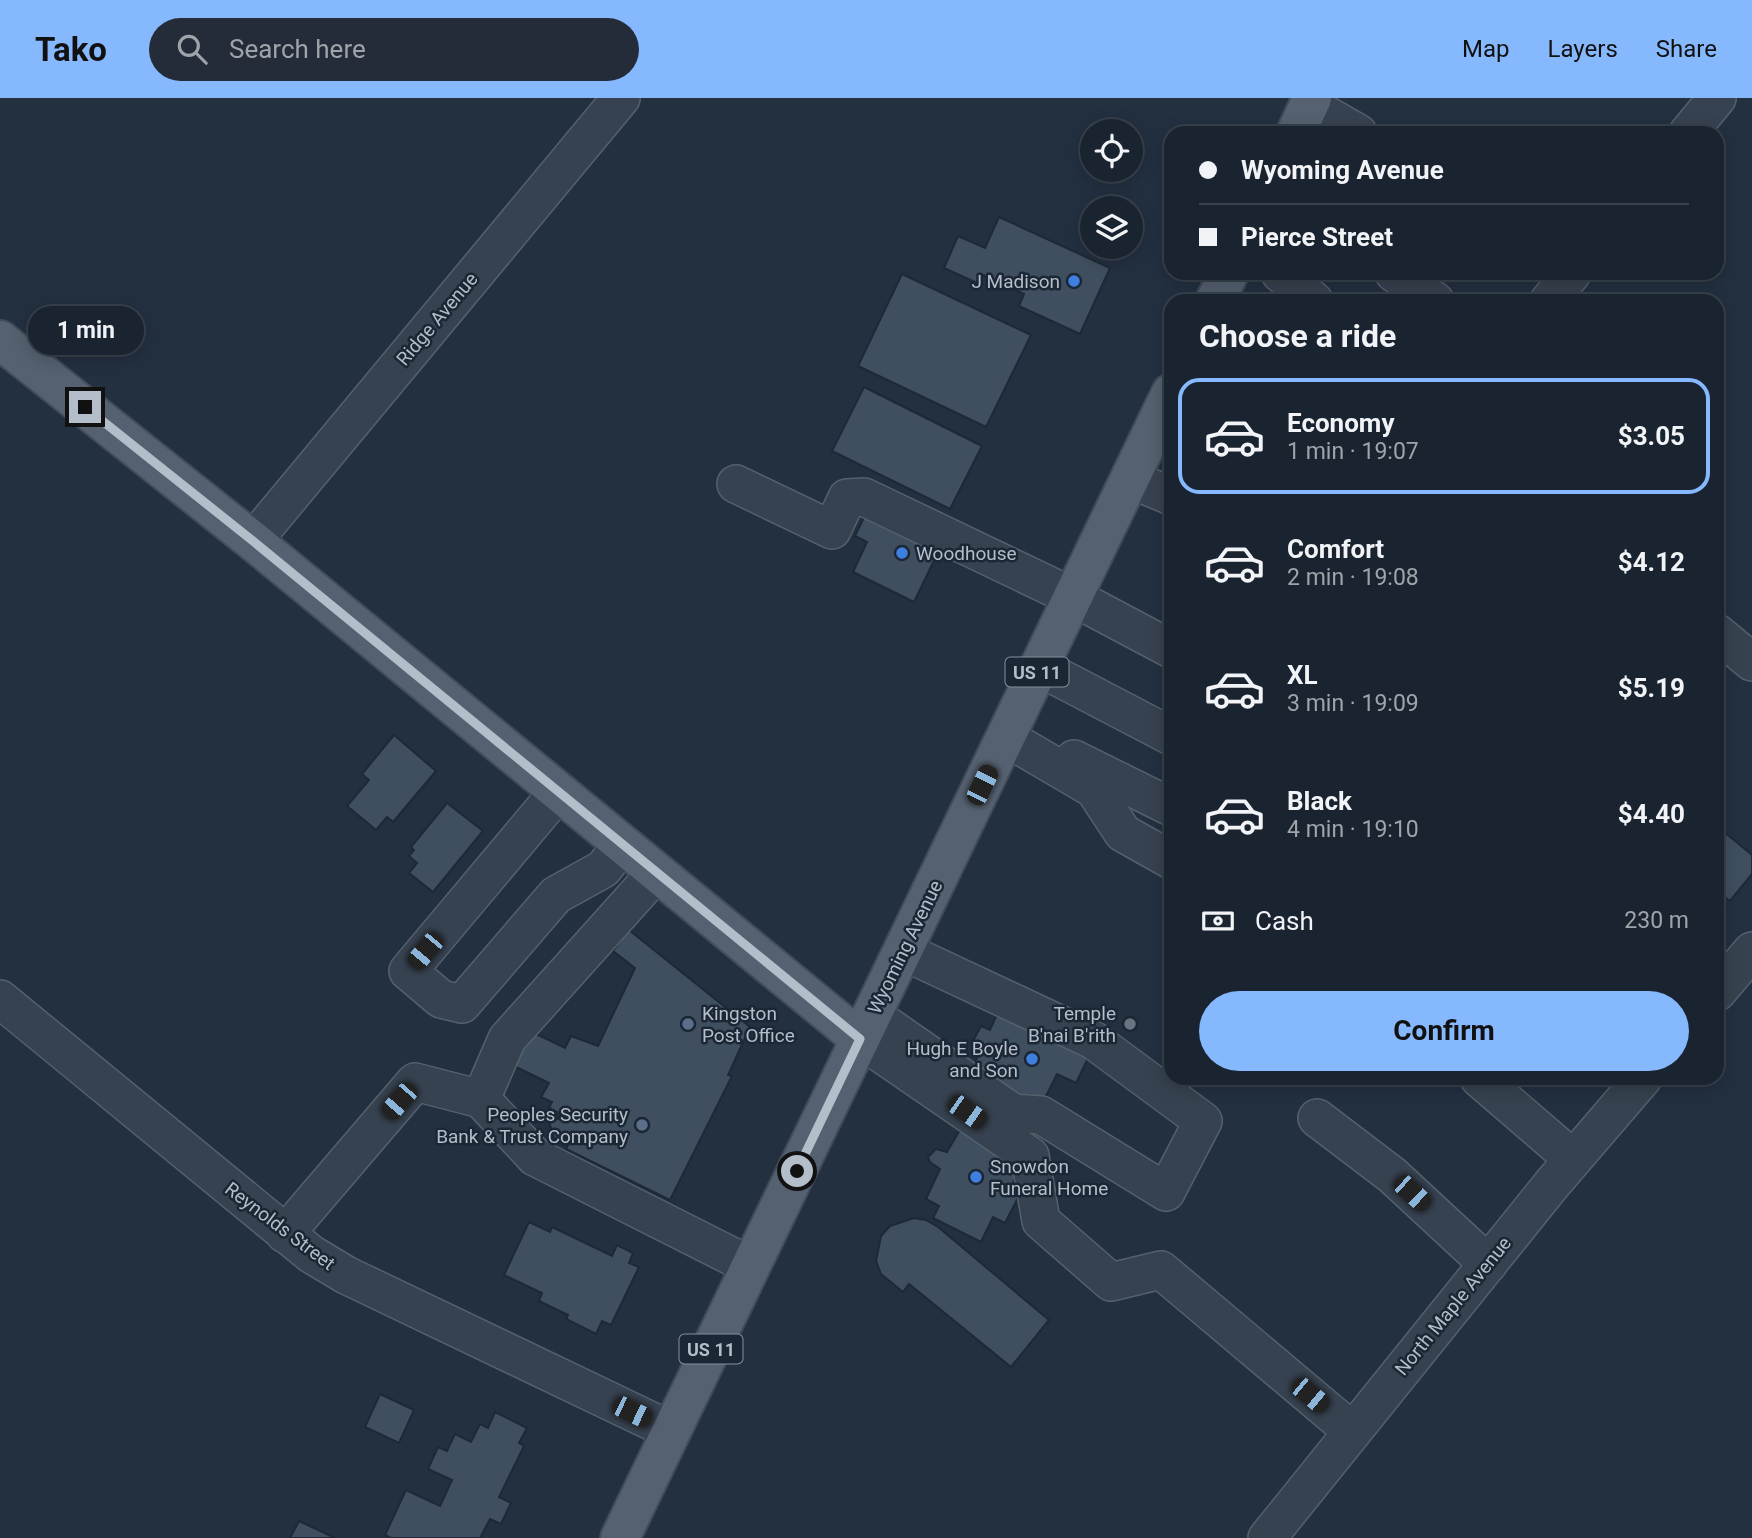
<!DOCTYPE html>
<meta charset="utf-8">
<style>
:root{--surface:#1a2430;--page:#232c38;--text:#f1f3f6;--muted:#9fa4ab;--line:#38414c;--accent:#86b8fd}
body{margin:0;font-family:Roboto,sans-serif;background:var(--page);color:var(--text);height:100vh;display:flex;flex-direction:column;font-size:26px;white-space:nowrap}
*{box-sizing:border-box;margin:0}
p{font-size:23px;color:var(--muted)}
.icon{flex:none;width:38px;height:38px;fill:none;stroke:currentColor;stroke-width:2;stroke-linecap:round;stroke-linejoin:round}
.map{position:relative;flex:1;overflow:hidden}
.side{position:absolute;left:1164px;top:196px;width:560px;height:791px;display:flex;flex-direction:column;background:var(--surface);border-radius:21px;box-shadow:0 4px 18px #0003,0 0 0 2px var(--line)}
.side>*{flex:none}
.top-card{position:absolute;left:1164px;top:28px;width:560px;height:154px;border-radius:21px;box-shadow:0 4px 18px #0003,0 0 0 2px var(--line);display:grid;align-content:center;height:154px;padding:0 35px;background:var(--surface)}
.tools{position:absolute;left:1080px;top:21px;display:grid;gap:14px}
.tools a{display:grid;place-items:center;width:63px;height:63px;border-radius:50%;background:var(--surface);box-shadow:0 4px 18px #0003,0 0 0 2px var(--line);font-size:35px}
.end{position:absolute;width:32px;height:32px;margin:-16px;border:9px solid #b4bdca;background:#111;box-shadow:0 0 0 4px #111}
.from{border-radius:50%}
.bubble{position:absolute;height:49px;border-radius:24px;background:var(--surface);box-shadow:0 4px 18px #0003,0 0 0 2px var(--line);font-size:23px;font-weight:700;line-height:49px;text-align:center}
.car{position:absolute;width:21px;height:42px;margin:-21px -10px;border-radius:9px;box-shadow:0 0 5px 2px #0007;background:linear-gradient(#222 24%,#8ab4d8 0 40%,#222 0 76%,#8ab4d8 0 86%,#222 0)}
.top-card b{display:flex;align-items:center;gap:24px;height:66px;font-size:26px}
.top-card b+b{border-top:2px solid var(--line)}
.top-card i{width:18px;height:18px;background:var(--text)}
ul{padding:0;list-style:none}
li{display:flex;align-items:center;gap:21px;height:116px;margin:0 14px 10px;padding:0 21px;border:4px solid transparent;border-radius:21px}
li div{flex:1}
li b{display:block;font-size:26px}
li em{font-style:normal;font-weight:700}
li.current{border-color:var(--accent)}
li>.icon{width:63px;height:63px;stroke-width:1.5}
h2{padding:0 35px;font-size:32px;line-height:84px}
.pay{display:flex;align-items:center;gap:18px;height:77px;padding:0 35px;font-size:26px}
.pay p{margin-inline-start:auto}
.primary-button{display:flex;gap:14px;margin-top:auto;padding:14px 35px}
.primary-button a{flex:1;height:80px;border-radius:42px;background:var(--accent);color:#111;font-size:28px;font-weight:700;line-height:80px;text-align:center}
header{display:flex;align-items:center;gap:42px;box-sizing:border-box;height:98px;padding:0 35px;background:var(--accent);color:#111}
header strong{font-size:33px}
nav{display:flex;gap:38px;margin-inline-start:auto;font-size:24px}
.search{width:490px;height:63px;background:var(--page);display:flex;align-items:center;gap:18px;box-sizing:border-box;padding:0 24px;border-radius:38px;color:var(--muted);font-size:26px}
.map>svg:first-child{display:block}
.building{fill:#3f4f5f;stroke:#1e2937;stroke-width:2}
.lines{fill:none;stroke-linecap:round;stroke-linejoin:round}
.minor-casing{stroke:#55606d;stroke-width:40}
.major-casing{stroke:#414b59;stroke-width:42}
.minor{stroke:#374250;stroke-width:37}
.major{stroke:#556170;stroke-width:38}
.route{stroke:#b4bdca;stroke-width:9}
.shop-dot{fill:#3f7fe0;stroke:#1c2735;stroke-width:2.5}
.service-dot{fill:#5c6f8a;stroke:#1c2735;stroke-width:2.5}
.worship-dot{fill:#6b7280;stroke:#1c2735;stroke-width:2.5}
.labels{text-anchor:middle;dominant-baseline:central;stroke-width:5;stroke-linejoin:round;paint-order:stroke}
.shield{fill:#1c2735;stroke:#86909d;stroke-width:2}
.shield-label{font-size:18px;font-weight:bold;fill:#b4bdca}
.poi-label{font-size:19px;fill:#b4bdca;stroke:#1c2735;text-anchor:end}
.street-label{font-size:19px;fill:#b4bdca;stroke:#1c2735}
</style>
<header>
<strong>Tako</strong>
<div class="search"><svg class="icon" aria-label="search" viewBox="0 0 24 24"><circle cx="10" cy="10" r="6"/><path d="M15 15l6 6"/></svg>Search here</div>
<nav><a>Map</a><a>Layers</a><a>Share</a></nav>
</header>
<div class="map">
<svg width="1752" height="1440" viewBox="0 0 1752 1440">
<rect width="100%" height="100%" fill="#233040"/>
<g class="building">
<polygon points="999,119 1110,170 1080,236 1019,208 1024,196 981,176 977,185 944,170 958,138 985,150"/>
<polygon points="902,176 1031,237 986,329 858,268"/>
<polygon points="864,289 982,348 950,411 832,353"/>
<polygon points="867,413 943,444 914,504 853,474 867,444 855,438"/>
<polygon points="394,637 436,673 393,724 387,719 376,732 347,708 369,682 362,676"/>
<polygon points="447,705 483,733 433,794 409,775 417,765 409,758 414,752 411,749"/>
<polygon points="1717,728 1752,757 1752,776 1730,803 1717,793"/>
<polygon points="1717,800 1725,807 1717,817"/>
<polygon points="629,832 750,929 728,977 732,978 670,1102 566,1051 574,1036 555,1043 549,1024 565,1018 549,1010 552,1004 541,999 549,985 512,967 528,932 565,950 571,938 598,948 635,870 613,853"/>
<polygon points="998,914 1092,952 1076,985 1057,976 1043,1004 1029,997 1022,1010 972,970 982,950 972,945 981,928 990,932"/>
<polygon points="965,1023 1019,1072 1012,1087 1022,1092 1005,1125 993,1119 981,1144 933,1120 939,1108 926,1101 940,1071 930,1064 928,1059 936,1051 947,1054"/>
<polygon points="914,1120 926,1122 938,1129 1049,1222 1011,1269 909,1186 903,1194 881,1176 876,1163 881,1138 890,1128"/>
<polygon points="529,1124 550,1134 552,1129 612,1158 617,1147 633,1155 629,1165 639,1169 611,1227 602,1223 596,1236 566,1221 568,1217 539,1203 542,1195 504,1177"/>
<polygon points="380,1296 414,1312 399,1345 365,1329"/>
<polygon points="495,1314 527,1330 519,1345 524,1348 499,1399 511,1405 501,1426 490,1421 480,1440 391,1440 385,1437 406,1392 440,1408 452,1382 428,1371 438,1349 447,1353 455,1336 471,1344 480,1326 488,1330"/>
<polygon points="299,1423 335,1440 290,1440"/>
</g>
<g class="lines">
<defs>
<g id="minor">
<polyline points="1309,7 1358,35"/>
<polyline points="1688,35 1717,0"/>
<polyline points="1280,175 1314,203"/>
<polyline points="1394,175 1435,203"/>
<polyline points="1549,203 1572,175"/>
<polyline points="1130,381 1171,398"/>
<polyline points="736,386 832,432 847,400 864,399 1073,499 1171,551"/>
<polyline points="253,443 621,0"/>
<polyline points="1717,535 1752,564"/>
<polyline points="1039,569 1171,638"/>
<polyline points="1005,639 1094,691 1123,735 1171,762"/>
<polyline points="1074,661 1171,709"/>
<polyline points="559,693 408,873 441,901 462,906 556,797 603,771 623,746"/>
<polyline points="657,774 507,941 481,1001 535,1059 751,1168"/>
<polyline points="1717,894 1752,853"/>
<polyline points="0,901 311,1156 346,1177 672,1333"/>
<polyline points="872,917 1013,1015 1041,1017 1166,1094 1203,1023 1093,942 903,853"/>
<polyline points="860,941 1030,1058 1041,1123 1111,1184 1161,1172 1352,1333"/>
<polyline points="1479,980 1573,1061"/>
<polyline points="1317,1020 1392,1077 1488,1166"/>
<polyline points="285,1136 415,984 481,1001"/>
<polyline points="1267,1440 1552,1086 1643,980"/>
</g>
<g id="major">
<polyline points="1296,35 1312,0"/>
<polyline points="1215,203 1229,175"/>
<polyline points="0,242 253,443 860,941"/>
<polyline points="620,1440 1171,295"/>
</g>
</defs>
<use href="#minor" class="minor-casing"/>
<use href="#major" class="major-casing"/>
<use href="#minor" class="minor"/>
<use href="#major" class="major"/>
</g>
<g class="lines">
<polyline class="route" points="85,309 253,443 860,941 797,1073"/>
</g>
<g class="shop-dot">
<circle cx="1074" cy="183" r="7"/>
<circle cx="902" cy="455" r="7"/>
<circle cx="1032" cy="961" r="7"/>
<circle cx="976" cy="1079" r="7"/>
</g>
<g class="service-dot">
<circle cx="688" cy="926" r="7"/>
<circle cx="642" cy="1027" r="7"/>
</g>
<circle class="worship-dot" cx="1130" cy="926" r="7"/>
<g class="labels">
<g class="shield">
<rect x="1005.5" y="559.5" width="63" height="29" rx="5"/>
<rect x="679.5" y="1236.5" width="63" height="29" rx="5"/>
</g>
<g class="shield-label">
<text x="1037" y="574">US 11</text>
<text x="711" y="1251">US 11</text>
</g>
<g class="poi-label">
<text x="1060" y="183">J Madison</text>
<text x="916" y="455" text-anchor="start">Woodhouse</text>
<text x="702" y="915" text-anchor="start">Kingston<tspan x="702" dy="22">Post Office</tspan></text>
<text x="1116" y="915">Temple<tspan x="1116" dy="22">B'nai B'rith</tspan></text>
<text x="1018" y="950">Hugh E Boyle<tspan x="1018" dy="22">and Son</tspan></text>
<text x="628" y="1016">Peoples Security<tspan x="628" dy="22">Bank &amp; Trust Company</tspan></text>
<text x="990" y="1068" text-anchor="start">Snowdon<tspan x="990" dy="22">Funeral Home</tspan></text>
</g>
<g class="street-label">
<text transform="translate(437 221) rotate(-50)">Ridge Avenue</text>
<text transform="translate(905 849) rotate(-64)">Wyoming Avenue</text>
<text transform="translate(280 1128) rotate(37)">Reynolds Street</text>
<text transform="translate(1453 1208) rotate(-51)">North Maple Avenue</text>
</g>
</g>
</svg>
<div class="tools">
<a><svg class="icon" aria-label="locate" viewBox="0 0 24 24"><circle cx="12" cy="12" r="6"/><path d="M12 2v4M12 18v4M2 12h4M18 12h4"/></svg></a>
<a><svg class="icon" aria-label="layers" viewBox="0 0 24 24"><path d="M12 4l9 5-9 5-9-5zM3 14l9 5 9-5"/></svg></a>
</div>
<i class="end from" style="left:797px;top:1073px"></i>
<i class="end" style="left:85px;top:309px"></i>
<div class="bubble" style="left:28px;top:208px;width:116px">1 min</div>
<i class="car" style="left:982px;top:687px;rotate:26deg"></i>
<i class="car" style="left:425px;top:853px;rotate:220deg"></i>
<i class="car" style="left:399px;top:1003px;rotate:221deg"></i>
<i class="car" style="left:967px;top:1014px;rotate:125deg"></i>
<i class="car" style="left:1412px;top:1095px;rotate:133deg"></i>
<i class="car" style="left:1310px;top:1297px;rotate:130deg"></i>
<i class="car" style="left:632px;top:1314px;rotate:116deg"></i>
<div class="top-card">
<b><i class="from"></i>Wyoming Avenue</b>
<b><i></i>Pierce Street</b>
</div>
<section class="side">
<h2>Choose a ride</h2>
<ul>
<li class="current"><svg class="icon" aria-label="car" viewBox="0 0 24 24"><path d="M5 17H2v-5l4-1 3-4h7l3 4 3 1v5h-3M9 17h6M6 11h13"/><circle cx="7" cy="17" r="2"/><circle cx="17" cy="17" r="2"/></svg><div><b>Economy</b><p>1 min · 19:07</p></div><em>$3.05</em></li>
<li><svg class="icon" aria-label="car" viewBox="0 0 24 24"><path d="M5 17H2v-5l4-1 3-4h7l3 4 3 1v5h-3M9 17h6M6 11h13"/><circle cx="7" cy="17" r="2"/><circle cx="17" cy="17" r="2"/></svg><div><b>Comfort</b><p>2 min · 19:08</p></div><em>$4.12</em></li>
<li><svg class="icon" aria-label="car" viewBox="0 0 24 24"><path d="M5 17H2v-5l4-1 3-4h7l3 4 3 1v5h-3M9 17h6M6 11h13"/><circle cx="7" cy="17" r="2"/><circle cx="17" cy="17" r="2"/></svg><div><b>XL</b><p>3 min · 19:09</p></div><em>$5.19</em></li>
<li><svg class="icon" aria-label="car" viewBox="0 0 24 24"><path d="M5 17H2v-5l4-1 3-4h7l3 4 3 1v5h-3M9 17h6M6 11h13"/><circle cx="7" cy="17" r="2"/><circle cx="17" cy="17" r="2"/></svg><div><b>Black</b><p>4 min · 19:10</p></div><em>$4.40</em></li>
</ul>
<div class="pay"><svg class="icon" aria-label="cash" viewBox="0 0 24 24"><path d="M3 7h18v10H3z"/><circle cx="12" cy="12" r="2"/></svg>Cash<p>230 m</p></div>
<div class="primary-button"><a>Confirm</a></div>
</section>
</div>
